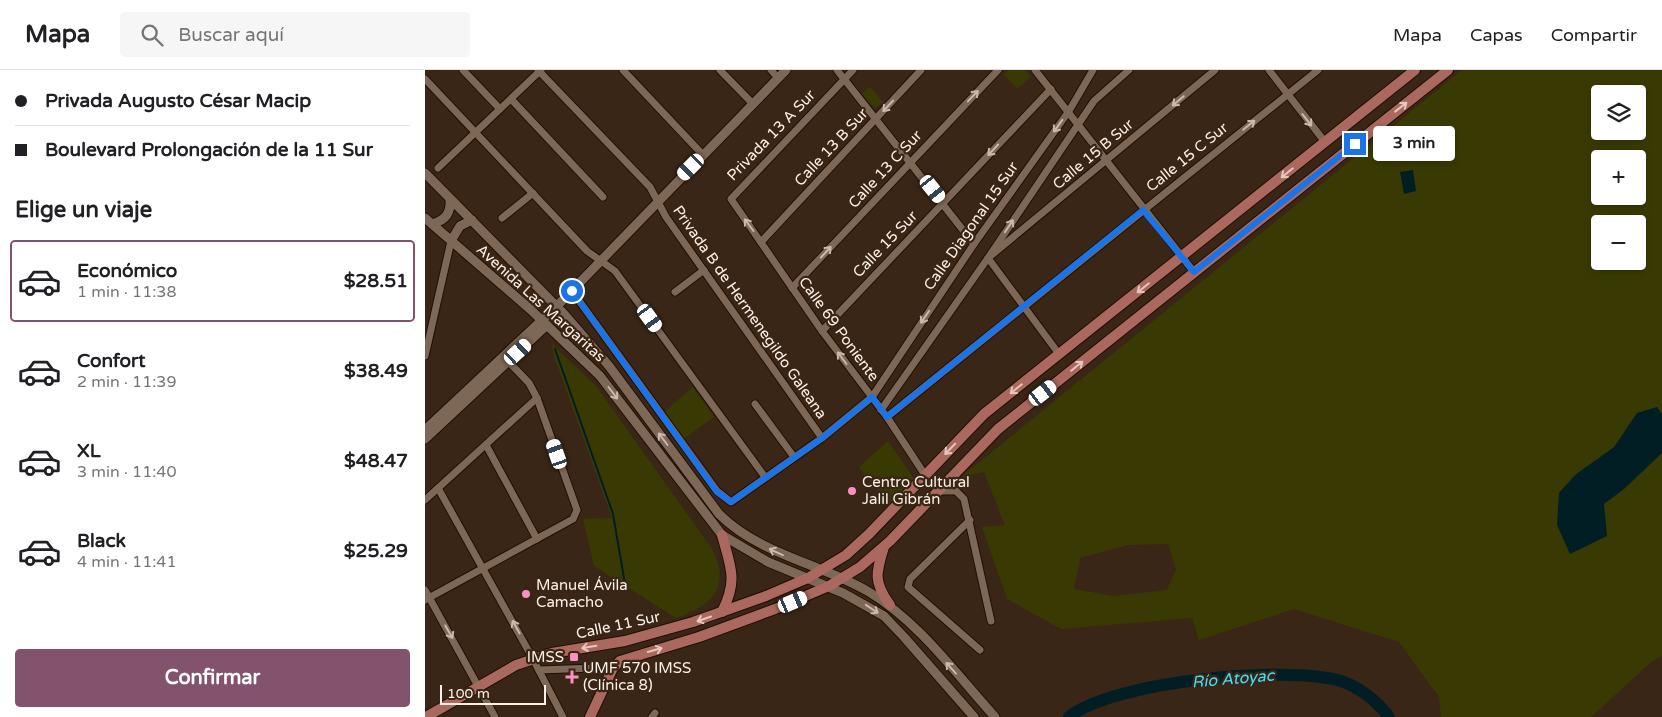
<!DOCTYPE html>
<html lang="es">
<meta charset="utf-8">
<style>
:root{--surface:#fff;--page:#f6f6f6;--text:#202124;--muted:#757577;--line:#e0e0e0;--accent:#83526c}
body{margin:0;font-family:"Varela Round",sans-serif;background:var(--page);color:var(--text);height:100vh;display:flex;flex-direction:column;font-size:19px;white-space:nowrap}
*{box-sizing:border-box;margin:0}
p{font-size:16px;color:var(--muted)}
.icon{flex:none;width:28px;height:28px;fill:none;stroke:currentColor;stroke-width:2;stroke-linecap:round;stroke-linejoin:round}
.map{position:relative;flex:1;overflow:hidden}
.panel{display:flex;flex-direction:column;background:var(--surface);width:425px}
.panel>*{flex:none}
.banner{display:grid;align-content:center;height:110px;padding:0 15px;background:var(--surface)}
.tools{position:absolute;left:1166px;top:15px;display:grid;gap:10px}
.tools a{display:grid;place-items:center;width:55px;height:55px;border-radius:5px;background:var(--surface);box-shadow:0 2px 8px #0003;font-size:25px}
.scale{position:absolute;left:15px;bottom:12px;width:106px;box-sizing:border-box;padding-left:5px;border:2px solid #fdf0e6;border-top:0;font-size:14px;line-height:18px;white-space:nowrap;color:#fdf0e6;-webkit-text-stroke:4px #392617;paint-order:stroke}
.end{position:absolute;width:22px;height:22px;margin:-11px;border:6px solid #1a73e8;background:#fff;box-shadow:0 0 0 2px #fff}
.from{border-radius:50%}
.bubble{position:absolute;height:35px;border-radius:5px;background:var(--surface);box-shadow:0 2px 8px #0003;font-size:16px;font-weight:700;line-height:35px;text-align:center}
.car{position:absolute;width:15px;height:30px;margin:-15px -8px;border-radius:6px;box-shadow:0 0 4px 1px #0007;background:linear-gradient(#fff 24%,#345 0 40%,#fff 0 76%,#345 0 86%,#fff 0)}
.banner b{display:flex;align-items:center;gap:18px;height:48px;font-size:19px}
.banner b+b{border-top:1px solid var(--line)}
.banner i{width:12px;height:12px;background:var(--text)}
ul{padding:0;list-style:none}
li{display:flex;align-items:center;gap:15px;height:82px;margin:0 10px 8px;padding:0 5px;border:2px solid transparent;border-radius:5px}
li div{flex:1}
li b{display:block;font-size:19px}
li em{font-style:normal;font-weight:700}
li.on{border-color:var(--accent)}
li>.icon{width:45px;height:45px;stroke-width:1.5}
h2{padding:0 15px;font-size:22px;line-height:60px}
.cta{display:flex;gap:10px;margin-top:auto;padding:10px 15px}
.cta a{flex:1;height:58px;border-radius:5px;background:var(--accent);color:#fff;font-size:20px;font-weight:700;line-height:58px;text-align:center}
header{display:flex;align-items:center;gap:30px;box-sizing:border-box;height:70px;padding:0 25px;background:var(--surface);border-bottom:1px solid var(--line)}
header strong{font-size:24px}
nav{display:flex;gap:28px;margin-inline-start:auto;font-size:18px}
.search{width:350px;height:45px;background:var(--page);display:flex;align-items:center;gap:12px;box-sizing:border-box;padding:0 18px;border-radius:5px;color:var(--muted);font-size:19px}
main{display:flex;flex:1;min-height:0}
.map>svg:first-child{display:block}
.green{fill:#393a03;fill-rule:evenodd}
.water{fill:#001e24}
.lines{fill:none;stroke-linecap:round;stroke-linejoin:round}
.stream{stroke:#001e24;stroke-width:2}
.river{stroke:#001e24;stroke-width:12}
.street-casing{stroke:#200f02;stroke-width:9}
.secondary-casing{stroke:#200f02;stroke-width:11}
.primary-casing{stroke:#200f02;stroke-width:12}
.street{stroke:#7d6756;stroke-width:7}
.secondary{stroke:#7d6756;stroke-width:9}
.primary{stroke:#ab685e;stroke-width:10}
.oneway{stroke:#cab9ac}
.oneway2{stroke:#e4c7bd}
.route{stroke:#1a73e8;stroke-width:6}
.poi-dot{fill:#fb8fc4;stroke:#392617;stroke-width:2}
.labels{text-anchor:middle;dominant-baseline:central;stroke-width:4.5;stroke-linejoin:round;paint-order:stroke}
.street-label{font-size:15px;fill:#fdf0e6;stroke:#392617}
.poi-label{font-size:15px;fill:#fdf0e6;stroke:#392617;text-anchor:start}
.water-label{font-size:16px;font-style:italic;fill:#42e1fa;stroke:#392617}
</style>
<header>
<strong>Mapa</strong>
<div class="search"><svg class="icon" aria-label="search" viewBox="0 0 24 24"><circle cx="10" cy="10" r="6"/><path d="M15 15l6 6"/></svg>Buscar aquí</div>
<nav><a>Mapa</a><a>Capas</a><a>Compartir</a></nav>
</header>
<main>
<section class="panel">
<div class="banner">
<b><i class="from"></i>Privada Augusto César Macip</b>
<b><i></i>Boulevard Prolongación de la 11 Sur</b>
</div>
<h2>Elige un viaje</h2>
<ul>
<li class="on"><svg class="icon" aria-label="car" viewBox="0 0 24 24"><path d="M5 17H2v-5l4-1 3-4h7l3 4 3 1v5h-3M9 17h6M6 11h13"/><circle cx="7" cy="17" r="2"/><circle cx="17" cy="17" r="2"/></svg><div><b>Económico</b><p>1 min · 11:38</p></div><em>$28.51</em></li>
<li><svg class="icon" aria-label="car" viewBox="0 0 24 24"><path d="M5 17H2v-5l4-1 3-4h7l3 4 3 1v5h-3M9 17h6M6 11h13"/><circle cx="7" cy="17" r="2"/><circle cx="17" cy="17" r="2"/></svg><div><b>Confort</b><p>2 min · 11:39</p></div><em>$38.49</em></li>
<li><svg class="icon" aria-label="car" viewBox="0 0 24 24"><path d="M5 17H2v-5l4-1 3-4h7l3 4 3 1v5h-3M9 17h6M6 11h13"/><circle cx="7" cy="17" r="2"/><circle cx="17" cy="17" r="2"/></svg><div><b>XL</b><p>3 min · 11:40</p></div><em>$48.47</em></li>
<li><svg class="icon" aria-label="car" viewBox="0 0 24 24"><path d="M5 17H2v-5l4-1 3-4h7l3 4 3 1v5h-3M9 17h6M6 11h13"/><circle cx="7" cy="17" r="2"/><circle cx="17" cy="17" r="2"/></svg><div><b>Black</b><p>4 min · 11:41</p></div><em>$25.29</em></li>
</ul>
<div class="cta"><a>Confirmar</a></div>
</section>
<div class="map">
<svg width="1237" height="647" viewBox="0 0 1237 647">
<rect width="100%" height="100%" fill="#392617"/>
<g class="green">
<polygon points="583,0 601,0 606,7 592,19 579,4"/>
<path d="M1037,0H1237V586L1225,593L1166,647H1016L1014,627L974,572L869,539L774,570L767,548L636,559L582,529L557,457L580,455L559,402L536,407ZM1175,24H1212V61H1175ZM1175,89H1212V126H1175ZM1175,154H1212V191H1175ZM743,474L751,499L742,520L689,526L649,519L655,488L703,475Z"/>
<polygon points="445,17 458,32 450,38 437,24"/>
<path d="M127,274L171,316L287,479C307,518 286,536 251,548L169,496L158,449L187,448L128,283Z"/>
<polygon points="268,317 289,347 258,369 239,342"/>
<polygon points="463,371 489,409 464,435 434,397"/>
</g>
<g class="water">
<polygon points="988,100 991,121 979,124 975,102"/>
<polygon points="1232,337 1237,344 1237,383 1199,419 1179,434 1182,466 1145,484 1132,455 1134,423 1150,405 1189,377 1212,343"/>
</g>
<g class="lines">
<polyline class="stream" points="130,279 188,444 200,514"/>
<path class="river" d="M644,647C688,611 861,595 916,611C936,618 951,630 964,647"/>
<defs>
<g id="street">
<polyline points="38,0 75,39"/>
<polyline points="113,0 225,117 241,147 397,368"/>
<polyline points="198,0 278,85"/>
<polyline points="295,0 328,34"/>
<polyline points="346,0 353,8"/>
<polyline points="412,0 549,174"/>
<polyline points="428,0 306,129 397,261 462,347 500,405"/>
<polyline points="610,0 769,202"/>
<polyline points="844,0 900,72"/>
<polyline points="0,9 162,181 190,201 340,407"/>
<polyline points="86,29 178,127"/>
<polyline points="13,98 116,0"/>
<polyline points="77,148 108,123"/>
<polyline points="336,172 496,0"/>
<polyline points="367,218 573,0"/>
<polyline points="147,221 292,421 306,432 397,368 447,327 549,174 644,41 668,0"/>
<polyline points="250,222 279,200"/>
<polyline points="397,261 626,19"/>
<polyline points="634,284 563,188 790,0"/>
<polyline points="0,286 26,171"/>
<polyline points="330,334 369,387"/>
<polyline points="456,340 563,188 669,31 704,0"/>
<polyline points="462,347 893,0"/>
<polyline points="61,375 112,469"/>
<polyline points="13,418 108,589 138,647"/>
<polyline points="514,421 531,421 539,429 566,551"/>
<polyline points="0,430 112,328"/>
<polyline points="545,450 485,509 483,517 555,580"/>
<polyline points="0,520 70,647"/>
<polyline points="0,530 148,449 152,440 112,328 104,313 80,288"/>
<polyline points="114,600 170,598"/>
<polyline points="227,647 230,643"/>
</g>
<g id="secondary">
<path d="M0,103L139,244L184,296L294,444C335,485 395,493 444,522C494,552 531,604 570,647"/>
<polyline points="0,148 106,240 175,306 297,465 343,492 418,523 459,546 479,567 549,647"/>
<path d="M7,154C21,150 26,143 25,129"/>
<polyline points="26,171 35,156 47,150"/>
<polyline points="0,360 132,236 361,0"/>
<polyline points="0,369 122,255"/>
</g>
<g id="primary">
<path d="M297,465C306,498 313,510 297,542"/>
<path d="M459,477C451,503 448,512 465,535"/>
<polyline points="1,647 91,595 127,583 200,571 268,552 341,526 383,508 421,485 444,464 559,344 990,0"/>
<polyline points="165,647 188,598 195,591 274,567 350,539 404,516 435,497 465,471 573,359 1023,0"/>
</g>
</defs>
<use href="#street" class="street-casing"/>
<use href="#secondary" class="secondary-casing"/>
<use href="#primary" class="primary-casing"/>
<use href="#street" class="street"/>
<use href="#secondary" class="secondary"/>
<use href="#primary" class="primary"/>
</g>
<defs><path id="oneway-shaft" d="M-6 0H5M1.5-3L5.5 0L1.5 3" fill="none" stroke-width="1.6" stroke-linecap="round" stroke-linejoin="round" transform="scale(1.25)"/></defs>
<g class="oneway">
<use href="#oneway-shaft" transform="translate(548 26) rotate(-46)"/>
<use href="#oneway-shaft" transform="translate(753 31) rotate(140)"/>
<use href="#oneway-shaft" transform="translate(463 36) rotate(133)"/>
<use href="#oneway-shaft" transform="translate(882 50) rotate(52)"/>
<use href="#oneway-shaft" transform="translate(824 55) rotate(-39)"/>
<use href="#oneway-shaft" transform="translate(633 56) rotate(126)"/>
<use href="#oneway-shaft" transform="translate(568 80) rotate(133)"/>
<use href="#oneway-shaft" transform="translate(324 155) rotate(-127)"/>
<use href="#oneway-shaft" transform="translate(584 156) rotate(-56)"/>
<use href="#oneway-shaft" transform="translate(401 182) rotate(-47)"/>
<use href="#oneway-shaft" transform="translate(500 247) rotate(124)"/>
<use href="#oneway-shaft" transform="translate(417 288) rotate(-127)"/>
<use href="#oneway-shaft" transform="translate(188 323) rotate(53)"/>
<use href="#oneway-shaft" transform="translate(238 369) rotate(-127)"/>
<use href="#oneway-shaft" transform="translate(351 482) rotate(-155)"/>
<use href="#oneway-shaft" transform="translate(447 539) rotate(34)"/>
<use href="#oneway-shaft" transform="translate(91 557) rotate(-119)"/>
<use href="#oneway-shaft" transform="translate(24 562) rotate(60)"/>
<use href="#oneway-shaft" transform="translate(526 598) rotate(-132)"/>
</g>
<g class="oneway2">
<use href="#oneway-shaft" transform="translate(976 37) rotate(-38)"/>
<use href="#oneway-shaft" transform="translate(862 103) rotate(141)"/>
<use href="#oneway-shaft" transform="translate(718 218) rotate(141)"/>
<use href="#oneway-shaft" transform="translate(652 296) rotate(-39)"/>
<use href="#oneway-shaft" transform="translate(591 319) rotate(141)"/>
<use href="#oneway-shaft" transform="translate(525 379) rotate(134)"/>
<use href="#oneway-shaft" transform="translate(279 549) rotate(161)"/>
<use href="#oneway-shaft" transform="translate(164 577) rotate(171)"/>
<use href="#oneway-shaft" transform="translate(230 580) rotate(-16)"/>
</g>
<g class="lines">
<polyline class="route" points="147,221 292,422 306,432 397,368 447,327 462,347 718,140 769,202 930,74"/>
</g>
<g class="poi-dot">
<circle cx="427" cy="421" r="5"/>
<circle cx="101" cy="524" r="5"/>
<rect x="144" y="582" width="10" height="10" rx="2.5"/>
<path d="M144.5 599.5h5v5h5v5h-5v5h-5v-5h-5v-5h5z"/>
</g>
<g class="labels">
<g class="street-label">
<text transform="translate(346 65) rotate(-46)">Privada 13 A Sur</text>
<text transform="translate(406 77) rotate(-47)">Calle 13 B Sur</text>
<text transform="translate(668 84) rotate(-40)">Calle 15 B Sur</text>
<text transform="translate(762 87) rotate(-39)">Calle 15 C Sur</text>
<text transform="translate(460 99) rotate(-47)">Calle 13 C Sur</text>
<text transform="translate(546 156) rotate(-55)">Calle Diagonal 15 Sur</text>
<text transform="translate(460 174) rotate(-46)">Calle 15 Sur</text>
<text transform="translate(116 233) rotate(42)">Avenida Las Margaritas</text>
<text transform="translate(325 242) rotate(55)">Privada B de Hermenegildo Galeana</text>
<text transform="translate(414 259) rotate(54)">Calle 69 Poniente</text>
<text transform="translate(193 555) rotate(-12)">Calle 11 Sur</text>
</g>
<g class="poi-label">
<text x="437" y="412">Centro Cultural<tspan x="437" dy="17">Jalil Gibrán</tspan></text>
<text x="111" y="515">Manuel Ávila<tspan x="111" dy="17">Camacho</tspan></text>
<text x="139" y="587" text-anchor="end">IMSS</text>
<text x="158" y="598">UMF 570 IMSS<tspan x="158" dy="17">(Clínica 8)</tspan></text>
</g>
<g class="water-label">
<text transform="translate(808 609) rotate(-5)">Río Atoyac</text>
</g>
</g>
</svg>
<div class="tools">
<a><svg class="icon" aria-label="layers" viewBox="0 0 24 24"><path d="M12 4l9 5-9 5-9-5zM3 14l9 5 9-5"/></svg></a>
<a>+</a>
<a>−</a>
</div>
<div class="scale">100 m</div>
<i class="end from" style="left:147px;top:221px"></i>
<i class="end" style="left:930px;top:74px"></i>
<div class="bubble" style="left:948px;top:56px;width:82px">3 min</div>
<i class="car" style="left:266px;top:97px;rotate:225deg"></i>
<i class="car" style="left:508px;top:119px;rotate:141deg"></i>
<i class="car" style="left:225px;top:248px;rotate:144deg"></i>
<i class="car" style="left:93px;top:282px;rotate:48deg"></i>
<i class="car" style="left:618px;top:323px;rotate:52deg"></i>
<i class="car" style="left:132px;top:384px;rotate:341deg"></i>
<i class="car" style="left:368px;top:532px;rotate:67deg"></i>
</div>
</main>
